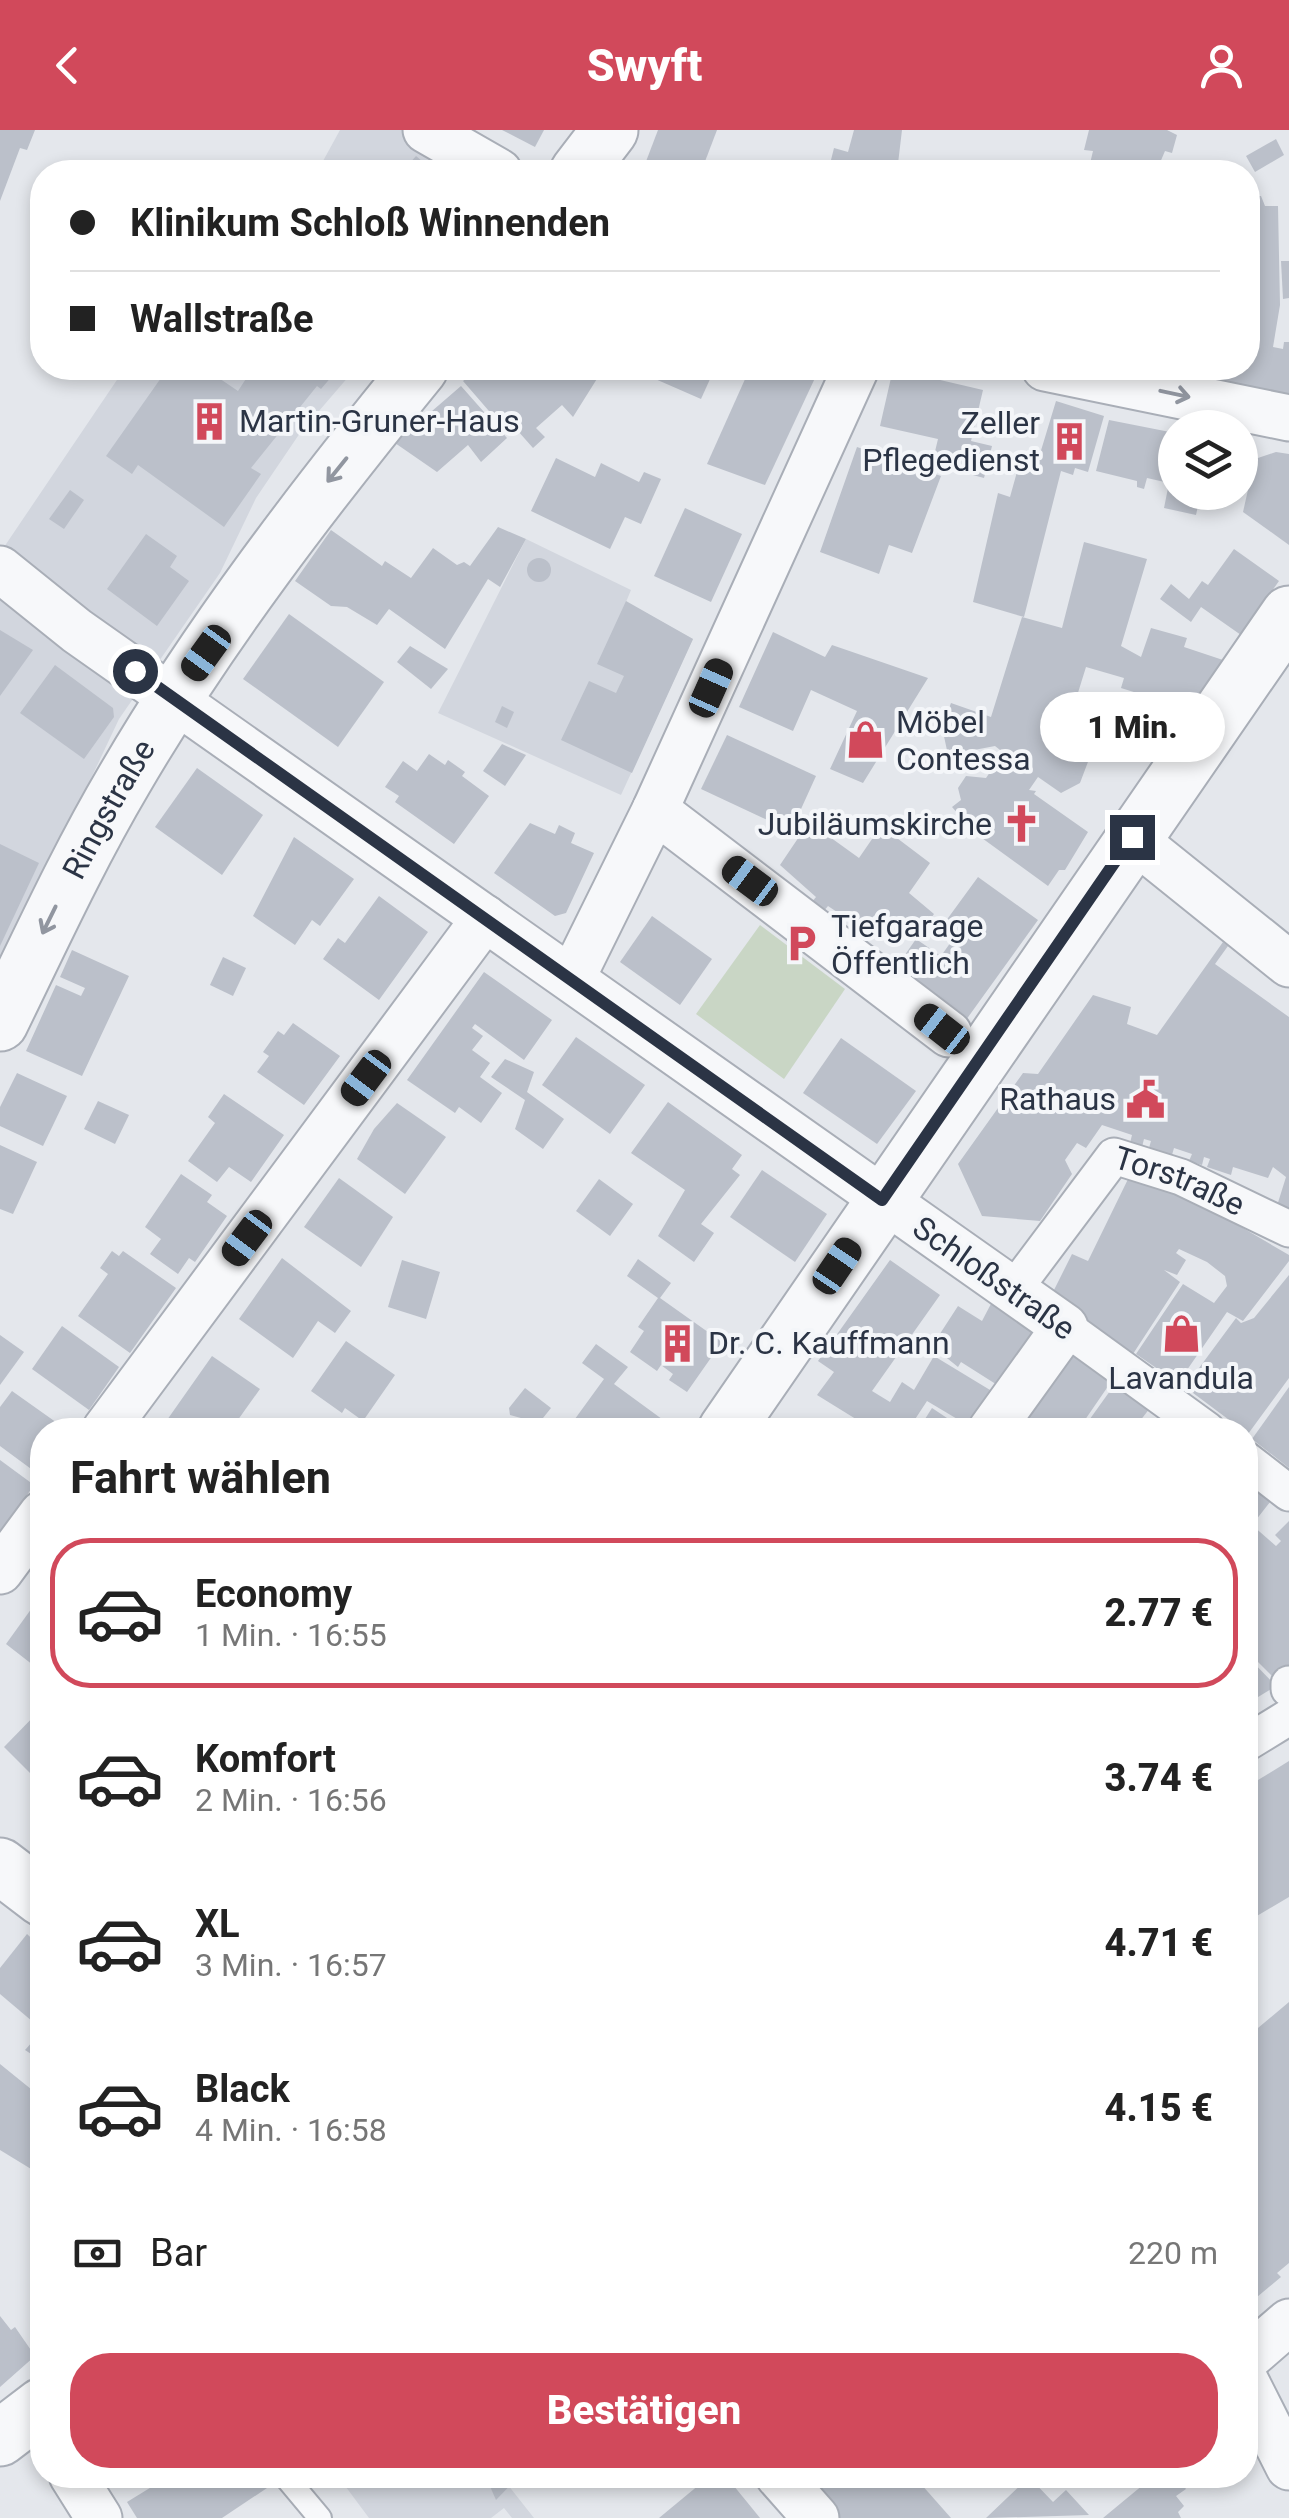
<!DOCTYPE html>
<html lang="de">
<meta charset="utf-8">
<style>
:root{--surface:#fff;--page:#f6f6f6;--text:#222;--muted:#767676;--line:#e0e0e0;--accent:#d1495b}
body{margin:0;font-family:Roboto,sans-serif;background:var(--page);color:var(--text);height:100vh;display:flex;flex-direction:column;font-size:38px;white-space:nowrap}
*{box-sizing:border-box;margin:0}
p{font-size:32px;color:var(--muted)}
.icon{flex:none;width:55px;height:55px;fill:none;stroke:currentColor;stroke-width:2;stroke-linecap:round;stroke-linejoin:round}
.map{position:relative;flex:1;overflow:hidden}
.sheet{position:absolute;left:30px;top:1288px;width:1228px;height:1070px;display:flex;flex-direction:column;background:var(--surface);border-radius:40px;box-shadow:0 5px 15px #0003}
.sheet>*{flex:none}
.hud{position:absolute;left:30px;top:30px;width:1230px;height:220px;border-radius:40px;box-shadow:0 5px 15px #0003;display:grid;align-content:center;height:220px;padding:0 40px;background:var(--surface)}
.controls{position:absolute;left:1158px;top:280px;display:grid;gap:20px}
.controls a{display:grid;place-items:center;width:100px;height:100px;border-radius:50%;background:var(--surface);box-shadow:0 5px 15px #0003;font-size:50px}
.end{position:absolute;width:45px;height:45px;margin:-22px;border:12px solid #2b3445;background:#fff;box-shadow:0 0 0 5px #fff}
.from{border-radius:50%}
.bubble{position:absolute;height:70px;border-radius:35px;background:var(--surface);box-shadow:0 5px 15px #0003;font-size:32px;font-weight:800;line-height:70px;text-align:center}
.car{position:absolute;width:30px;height:60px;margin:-30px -15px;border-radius:12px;box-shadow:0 0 8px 2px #0007;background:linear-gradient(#222 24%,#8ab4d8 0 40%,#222 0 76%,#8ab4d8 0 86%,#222 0)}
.hud b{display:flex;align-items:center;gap:35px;height:95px;font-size:38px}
.hud b+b{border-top:2px solid var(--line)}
.hud i{width:25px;height:25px;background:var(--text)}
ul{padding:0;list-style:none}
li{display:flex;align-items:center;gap:30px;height:150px;margin:0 20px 15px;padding:0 20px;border:5px solid transparent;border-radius:40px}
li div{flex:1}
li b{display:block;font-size:38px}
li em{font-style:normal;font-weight:800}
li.active{border-color:var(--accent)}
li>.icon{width:90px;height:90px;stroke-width:1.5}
h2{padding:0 40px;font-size:45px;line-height:120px}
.pay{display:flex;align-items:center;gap:25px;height:110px;padding:0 40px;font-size:38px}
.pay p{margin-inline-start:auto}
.action{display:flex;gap:20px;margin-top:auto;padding:20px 40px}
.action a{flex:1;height:115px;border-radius:40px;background:var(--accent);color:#fff;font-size:40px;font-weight:800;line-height:115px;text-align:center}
header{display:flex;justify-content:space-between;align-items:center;height:130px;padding:0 40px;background:var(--accent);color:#fff;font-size:45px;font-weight:800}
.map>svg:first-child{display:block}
.built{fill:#d2d6de}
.green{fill:#c9d6c5}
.building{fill:#bbc0ca}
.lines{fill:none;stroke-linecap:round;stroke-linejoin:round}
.service-casing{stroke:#a9aeb7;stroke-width:26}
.pedestrian-casing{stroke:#a9aeb7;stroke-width:39}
.minor-casing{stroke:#a9aeb7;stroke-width:49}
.tertiary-casing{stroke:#a9aeb7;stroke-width:59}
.service{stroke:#f7f8fa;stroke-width:22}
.pedestrian{stroke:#f7f8fa;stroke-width:35}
.minor{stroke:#f7f8fa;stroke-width:45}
.tertiary{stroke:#f7f8fa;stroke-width:55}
.oneway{stroke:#9196a0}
.route{stroke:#2b3445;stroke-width:12}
.labels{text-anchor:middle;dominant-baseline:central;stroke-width:8;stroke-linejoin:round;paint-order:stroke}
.poi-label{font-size:32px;fill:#2b3445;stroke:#f4f6f9;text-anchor:start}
.street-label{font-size:32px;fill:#2b3445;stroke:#f4f6f9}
</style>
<header><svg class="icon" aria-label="back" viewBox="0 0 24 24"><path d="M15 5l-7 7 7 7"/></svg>Swyft<svg class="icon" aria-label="person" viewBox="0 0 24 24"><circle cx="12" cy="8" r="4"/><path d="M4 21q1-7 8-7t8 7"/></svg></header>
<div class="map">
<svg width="1289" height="2388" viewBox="0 0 1289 2388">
<rect width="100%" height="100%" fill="#e4e7ec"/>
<g class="built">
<polygon points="340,0 413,0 485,42 317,42"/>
<polygon points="125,238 356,238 300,303 256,368 220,443 119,589 0,841 0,423"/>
<polygon points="526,409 631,460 626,472 693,509 621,665 438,583"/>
<polygon points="337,2345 500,2345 534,2388 512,2388 504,2378 491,2388 369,2388"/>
</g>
<polygon class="green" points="760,795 845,859 784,949 696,884"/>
<g class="building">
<polygon points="0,0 35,0 27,20 20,18 0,71"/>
<polygon points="502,0 544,0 535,17"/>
<polygon points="658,0 717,0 701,42 642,42"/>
<polygon points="854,0 902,0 897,42 828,42 834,18 848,22"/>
<polygon points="1089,0 1167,0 1177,5 1172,23 1165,21 1156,42 1088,42 1093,21 1084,20"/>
<polygon points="1276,9 1284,25 1255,42 1246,26"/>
<polygon points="416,26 435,42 402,42"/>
<polygon points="1248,66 1261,66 1265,76 1278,76 1280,175 1273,217 1283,219 1284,212 1289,212 1289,266 1217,253 1220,238 1248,238"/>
<polygon points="1281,131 1289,131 1289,168 1283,169"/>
<polygon points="168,238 204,238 238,261 253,238 339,238 321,259 317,256 251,338 261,344 224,397 138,335 132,344 106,326"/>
<polygon points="479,238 594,238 600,244 573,287 562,275 536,298 545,307 533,318 502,283 495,288 463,251"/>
<polygon points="630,238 715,238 701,269"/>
<polygon points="750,238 791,238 815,248 765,355 707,334"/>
<polygon points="893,239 983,260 971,311 992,316 984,348 932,334 938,309 880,296"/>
<polygon points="461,256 507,308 481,332 468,315 437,342 395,313"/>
<polygon points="1056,271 1104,286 1088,342 1075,338 1073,345 1061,341 1024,487 973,472 998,363 1010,367 1020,331 1036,337"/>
<polygon points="1109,290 1175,303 1175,362 1201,362 1196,385 1164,378 1169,353 1147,348 1144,359 1137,357 1137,351 1096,341"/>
<polygon points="857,317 941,346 912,423 889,415 879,444 820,422"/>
<polygon points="1276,322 1289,324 1289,415 1243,382 1255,329"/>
<polygon points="556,328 595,347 601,333 639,352 644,342 661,349 641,394 625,387 610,419 531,381"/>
<polygon points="70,360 84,370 64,399 49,389"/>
<polygon points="685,378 742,404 711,472 654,446"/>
<polygon points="498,397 526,409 500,457 488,449 445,519 389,479 377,495 347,477 331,476 295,451 331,400 382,436 385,431 411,448 433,418 457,435 464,432 470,436"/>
<polygon points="146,404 177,426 170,437 189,451 157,496 107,459"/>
<polygon points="1084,412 1147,429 1121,516 1141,527 1151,498 1187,508 1184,517 1223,530 1188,579 1121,558 1124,548 1086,537 1067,598 1097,608 1080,653 1061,663 1038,647 1029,660 1036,661 1034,664 1088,702 1065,740 1059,740 1048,756 975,703 952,677 961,670 958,658 966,646 986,648 997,632 1004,643 1014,631 995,616 948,625 942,597 951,573 991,587 1022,487 1062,498"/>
<polygon points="1234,419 1279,451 1241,505 1201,477 1191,492 1160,469 1171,454 1189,469 1202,451 1208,455"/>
<circle cx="539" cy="440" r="12"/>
<polygon points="626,471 693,509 632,643 561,610 589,551 616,563 624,546 597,534"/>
<polygon points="289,484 384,552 338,617 243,549"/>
<polygon points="0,500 33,520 0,566"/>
<polygon points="773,502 825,527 832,515 928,548 863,653 830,639 857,581 811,560 793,601 739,577"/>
<polygon points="410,516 448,539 431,559 397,532"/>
<polygon points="55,535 113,578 114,587 84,629 20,583"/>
<polygon points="502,576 514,582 507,598 495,592"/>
<polygon points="727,605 816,646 791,701 701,659"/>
<polygon points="502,614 526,625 505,656 483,641"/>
<polygon points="429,624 445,635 448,630 465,642 462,646 489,666 454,714 395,672 399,666 385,657 403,631 417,641"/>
<polygon points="197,638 263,685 222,745 155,697"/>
<polygon points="809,692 859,728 881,696 930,733 909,763 934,784 923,800 909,790 902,800 877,782 864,800 828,776 823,782 811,773 816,767 780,735"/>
<polygon points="530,693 555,704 559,695 575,703 571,713 594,723 566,783 555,786 494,743"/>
<polygon points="294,707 354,749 320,796 312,790 295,815 253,786"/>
<polygon points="0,714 39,733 0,816"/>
<polygon points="978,747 1038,790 966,890 895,839 916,809 941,826 953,809 940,799"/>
<polygon points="379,766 428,802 379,870 323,829 338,808 345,813"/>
<polygon points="652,786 712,829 680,875 620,832"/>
<polygon points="1223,812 1228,816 1215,834 1289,887 1289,1088 1276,1079 1286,1047 1273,1037 1268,1048 1233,1037 1231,1045 1207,1037 1210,1029 1204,1027 1202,1035 1189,1031 1192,1024 1174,1018 1172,1025 1149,1018 1151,1011 1144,1009 1142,1017 1130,1013 1132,1005 1102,995 1086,1018 1077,1013 1065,1030 1072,1044 1040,1091 982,1086 958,1034 1023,943 1038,944 1093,865 1131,877 1127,894 1157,905"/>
<polygon points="72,820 129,846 82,946 26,921 56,855 81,866 85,858 60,847"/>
<polygon points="223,827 246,838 233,866 210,855"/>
<polygon points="484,842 552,890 524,930 475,894 472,898 483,906 472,920 490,933 480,947 502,963 481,993 459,977 455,983 407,950"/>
<polygon points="293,893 340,926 304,975 257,942 269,926 263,922 278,901 284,905"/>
<polygon points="576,907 645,955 610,1004 542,955"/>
<polygon points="841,908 916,961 877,1014 803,963"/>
<polygon points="505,929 534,942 527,962 564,989 543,1019 515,999 525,970 491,947"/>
<polygon points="17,943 67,966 43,1016 0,996 0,977"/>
<polygon points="224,964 284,1005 251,1052 229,1037 217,1052 188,1031 215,993 208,987"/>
<polygon points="98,971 129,985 115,1014 84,999"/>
<polygon points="668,972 742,1025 732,1039 740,1045 701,1094 714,1103 694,1132 658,1106 685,1060 631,1023"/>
<polygon points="397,973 446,1007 405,1064 357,1029 374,999"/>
<polygon points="0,1015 37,1032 13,1084 0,1079"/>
<polygon points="762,1040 827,1084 795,1132 730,1087"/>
<polygon points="1131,1043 1239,1090 1236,1094 1289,1125 1289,1131 1243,1191 1227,1182 1178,1253 1136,1224 1183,1154 1214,1173 1227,1156 1225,1146 1207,1132 1179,1119 1176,1123 1186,1130 1177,1145 1164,1140 1180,1152 1131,1227 1062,1178 1060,1165 1053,1162 1072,1124 1088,1131"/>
<polygon points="181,1044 212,1065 207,1072 227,1086 195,1132 189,1128 178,1144 150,1124 161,1109 145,1097"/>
<polygon points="339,1048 393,1087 361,1137 304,1097"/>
<polygon points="599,1049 633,1074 610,1106 576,1081"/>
<polygon points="112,1121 119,1126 123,1121 176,1158 130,1223 78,1186 108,1144 100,1138"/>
<polygon points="282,1128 351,1181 335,1203 318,1191 293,1228 239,1189"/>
<polygon points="638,1129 671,1153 660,1168 722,1212 687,1262 669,1250 673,1244 661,1235 657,1241 630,1222 644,1201 638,1197 658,1168 627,1146"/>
<polygon points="402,1130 440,1142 426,1189 388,1177"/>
<polygon points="890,1130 940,1165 872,1261 890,1272 902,1252 914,1260 934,1226 995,1263 974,1299 927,1271 908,1300 872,1299 817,1265 834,1242 818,1231"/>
<polygon points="1289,1145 1289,1248 1248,1304 1185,1257 1236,1188 1241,1193 1254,1188"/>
<polygon points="993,1170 1036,1199 1002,1258 961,1232 958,1237 932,1216 958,1176 982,1191"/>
<polygon points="62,1196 119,1237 89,1280 32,1239"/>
<polygon points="0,1205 24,1222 0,1255"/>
<polygon points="346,1211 395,1245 363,1291 345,1278 342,1283 311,1261"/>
<polygon points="596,1214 628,1237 614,1254 666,1292 661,1300 581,1300 572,1293 604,1249 582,1233"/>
<polygon points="1072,1224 1111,1252 1078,1300 1021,1300"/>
<polygon points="212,1226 260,1259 235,1294 244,1300 160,1300"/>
<polygon points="1115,1254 1150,1278 1133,1300 1082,1300"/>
<polygon points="1289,1257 1289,1338 1252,1309"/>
<polygon points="525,1258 551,1278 539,1293 510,1285 509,1278"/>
<polygon points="12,1261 67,1300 42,1300 42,1347 0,1316 0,1277"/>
<polygon points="932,1278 965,1300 918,1300"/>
<polygon points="0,1330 34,1355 0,1404"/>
<polygon points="1245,1345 1274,1367 1252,1395 1276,1416 1281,1411 1275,1405 1289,1391 1289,1544 1279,1553 1245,1519 1245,1406 1250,1399 1245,1395"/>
<polygon points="42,1464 42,1542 6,1514"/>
<polygon points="1245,1524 1276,1556 1245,1575"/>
<polygon points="42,1578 42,1655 4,1617"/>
<polygon points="1289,1631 1289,1767 1245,1793 1245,1658"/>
<polygon points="27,1804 42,1818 42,1892 39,1897 0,1864 0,1838"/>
<polygon points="1289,1872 1289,2133 1277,2143 1281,2147 1245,2177 1245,1894 1252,1903"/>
<polygon points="42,1901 42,1931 25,1920"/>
<polygon points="0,1934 42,1968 42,2032 36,2042 0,2020"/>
<polygon points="0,2186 11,2200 15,2197 35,2226 0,2257"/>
<polygon points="171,2345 262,2345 270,2356 222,2388 137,2388 127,2372"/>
<polygon points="485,2345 520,2345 496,2370"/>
<polygon points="711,2345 725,2345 760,2388 659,2388"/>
<polygon points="822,2345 913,2345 951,2388 834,2388 808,2358"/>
<polygon points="1155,2345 1176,2345 1186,2359 1176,2366 1184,2376 1178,2382 1181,2388 1103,2388"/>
<polygon points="1029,2347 1053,2372 1066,2360 1089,2385 986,2388"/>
</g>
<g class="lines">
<defs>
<polyline id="service" points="284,2345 320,2388"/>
<g id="pedestrian">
<path id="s1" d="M1012,1162L1114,1026L1181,1047L1289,1099"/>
<polyline points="1065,1197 1207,1300"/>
<polyline points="1245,1329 1289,1363"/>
<polyline points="1289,1554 1289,1559"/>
<polyline points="1245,1614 1289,1587"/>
</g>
<g id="minor">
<polyline points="426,0 499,42"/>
<polyline points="1045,238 1289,288"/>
<polyline points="0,439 77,501 1065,1197 991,1300"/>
<polyline points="655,680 949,904"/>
<polyline points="1131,707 1289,834"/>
<polyline points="572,848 655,680 856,238"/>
<polyline points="105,1300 485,788"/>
<polyline points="0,1441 42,1384"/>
<polyline points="1245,2230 1289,2192"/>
<polyline points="1245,2250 1289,2337"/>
<polyline points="72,2345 99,2388"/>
<polyline points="778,2345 816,2388"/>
</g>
<g id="tertiary">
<polyline points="578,42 610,0"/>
<path id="s2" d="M0,893C40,811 78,728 124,650C209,504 314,368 420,238"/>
<polyline points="726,1300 1289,484"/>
<polyline points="0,1736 42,1768"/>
<polyline points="0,2308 42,2276"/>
</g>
</defs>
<use href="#service" class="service-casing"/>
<use href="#pedestrian" class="pedestrian-casing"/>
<use href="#minor" class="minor-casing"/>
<use href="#tertiary" class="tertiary-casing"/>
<use href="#service" class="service"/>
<use href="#pedestrian" class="pedestrian"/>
<use href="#minor" class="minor"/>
<use href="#tertiary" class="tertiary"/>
</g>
<defs><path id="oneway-shaft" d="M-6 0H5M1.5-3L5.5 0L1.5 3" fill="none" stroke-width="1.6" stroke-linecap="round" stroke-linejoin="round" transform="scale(2.5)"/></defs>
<g class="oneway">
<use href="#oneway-shaft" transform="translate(1175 264) rotate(12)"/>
<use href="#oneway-shaft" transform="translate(337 340) rotate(129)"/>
<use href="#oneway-shaft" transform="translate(49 790) rotate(116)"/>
</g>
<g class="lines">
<polyline class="route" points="135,541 882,1070 1132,707"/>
</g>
<defs>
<symbol id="building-bare" viewBox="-9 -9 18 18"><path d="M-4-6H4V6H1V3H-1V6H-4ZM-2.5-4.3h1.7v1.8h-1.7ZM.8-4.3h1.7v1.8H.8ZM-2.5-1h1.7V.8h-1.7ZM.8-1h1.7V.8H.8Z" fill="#d1495b" stroke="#f4f6f9" stroke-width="2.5" paint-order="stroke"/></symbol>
<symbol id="shop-bare" viewBox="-9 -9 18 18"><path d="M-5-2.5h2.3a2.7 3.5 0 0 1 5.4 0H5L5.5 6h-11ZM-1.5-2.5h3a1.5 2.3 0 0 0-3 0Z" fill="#d1495b" stroke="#f4f6f9" stroke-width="2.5" paint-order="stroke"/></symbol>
<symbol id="church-bare" viewBox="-9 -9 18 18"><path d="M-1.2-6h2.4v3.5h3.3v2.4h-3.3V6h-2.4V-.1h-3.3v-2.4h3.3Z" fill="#d1495b" stroke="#f4f6f9" stroke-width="2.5" paint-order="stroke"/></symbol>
<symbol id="parking-bare" viewBox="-9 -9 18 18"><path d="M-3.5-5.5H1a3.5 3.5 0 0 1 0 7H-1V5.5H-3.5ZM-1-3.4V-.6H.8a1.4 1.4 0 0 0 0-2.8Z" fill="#d1495b" stroke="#f4f6f9" stroke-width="2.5" paint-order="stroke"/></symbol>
<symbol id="civic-bare" viewBox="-9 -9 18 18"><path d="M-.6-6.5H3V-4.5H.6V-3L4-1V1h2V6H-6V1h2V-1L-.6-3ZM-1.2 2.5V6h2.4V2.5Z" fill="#d1495b" stroke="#f4f6f9" stroke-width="2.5" paint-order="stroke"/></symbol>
</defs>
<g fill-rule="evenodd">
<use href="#building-bare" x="182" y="264" width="55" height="55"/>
<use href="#building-bare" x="1042" y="284" width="55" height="55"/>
<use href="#shop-bare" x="838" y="582" width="55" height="55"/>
<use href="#church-bare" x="994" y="666" width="55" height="55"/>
<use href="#parking-bare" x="774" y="786" width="55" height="55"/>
<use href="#civic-bare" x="1118" y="942" width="55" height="55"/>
<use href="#shop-bare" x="1154" y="1176" width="55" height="55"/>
<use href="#building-bare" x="650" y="1186" width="55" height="55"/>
</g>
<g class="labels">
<g class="poi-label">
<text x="239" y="291">Martin-Gruner-Haus</text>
<text x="1040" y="293" text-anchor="end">Zeller<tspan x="1040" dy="37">Pflegedienst</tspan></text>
<text x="896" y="592">Möbel<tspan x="896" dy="37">Contessa</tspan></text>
<text x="992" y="694" text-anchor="end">Jubiläumskirche</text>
<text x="831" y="796">Tiefgarage<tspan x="831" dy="37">Öffentlich</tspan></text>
<text x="1116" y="969" text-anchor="end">Rathaus</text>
<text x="708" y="1213">Dr. C. Kauffmann</text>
<text x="1181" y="1248" text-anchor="middle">Lavandula</text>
</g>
<g class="street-label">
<text stroke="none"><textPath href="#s2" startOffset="240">Ringstraße</textPath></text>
<text stroke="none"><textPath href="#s1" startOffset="240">Torstraße</textPath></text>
<text transform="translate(994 1148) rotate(35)">Schloßstraße</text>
</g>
</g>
</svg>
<div class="controls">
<a><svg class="icon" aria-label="layers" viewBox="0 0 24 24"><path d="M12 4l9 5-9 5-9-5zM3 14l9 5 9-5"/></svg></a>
</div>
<i class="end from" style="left:135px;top:541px"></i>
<i class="end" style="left:1132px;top:707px"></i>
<div class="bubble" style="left:1040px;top:562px;width:185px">1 Min.</div>
<i class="car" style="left:206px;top:523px;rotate:216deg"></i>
<i class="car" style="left:711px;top:558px;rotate:24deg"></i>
<i class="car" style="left:750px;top:751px;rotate:307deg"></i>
<i class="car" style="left:942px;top:899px;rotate:308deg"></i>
<i class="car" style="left:366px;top:948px;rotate:217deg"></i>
<i class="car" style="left:247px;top:1108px;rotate:217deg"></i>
<i class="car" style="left:837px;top:1136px;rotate:34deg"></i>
<div class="hud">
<b><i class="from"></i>Klinikum Schloß Winnenden</b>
<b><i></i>Wallstraße</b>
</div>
<section class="sheet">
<h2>Fahrt wählen</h2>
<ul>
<li class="active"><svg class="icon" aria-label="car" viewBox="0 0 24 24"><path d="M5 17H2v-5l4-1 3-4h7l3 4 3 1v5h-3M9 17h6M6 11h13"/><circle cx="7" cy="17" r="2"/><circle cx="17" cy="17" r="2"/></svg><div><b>Economy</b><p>1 Min. · 16:55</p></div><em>2.77 €</em></li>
<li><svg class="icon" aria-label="car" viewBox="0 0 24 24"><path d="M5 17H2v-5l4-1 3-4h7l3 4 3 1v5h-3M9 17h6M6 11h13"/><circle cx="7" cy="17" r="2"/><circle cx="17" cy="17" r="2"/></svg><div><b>Komfort</b><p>2 Min. · 16:56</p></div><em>3.74 €</em></li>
<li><svg class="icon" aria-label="car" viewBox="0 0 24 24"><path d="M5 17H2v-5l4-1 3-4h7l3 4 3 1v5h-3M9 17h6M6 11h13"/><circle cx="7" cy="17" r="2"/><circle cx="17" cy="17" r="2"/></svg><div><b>XL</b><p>3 Min. · 16:57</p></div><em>4.71 €</em></li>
<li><svg class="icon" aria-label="car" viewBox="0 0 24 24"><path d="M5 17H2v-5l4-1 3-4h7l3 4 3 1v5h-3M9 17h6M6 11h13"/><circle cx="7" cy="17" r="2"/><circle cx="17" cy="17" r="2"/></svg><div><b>Black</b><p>4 Min. · 16:58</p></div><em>4.15 €</em></li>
</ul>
<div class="pay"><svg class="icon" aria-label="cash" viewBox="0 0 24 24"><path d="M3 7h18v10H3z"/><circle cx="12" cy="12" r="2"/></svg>Bar<p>220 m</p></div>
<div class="action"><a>Bestätigen</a></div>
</section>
</div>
